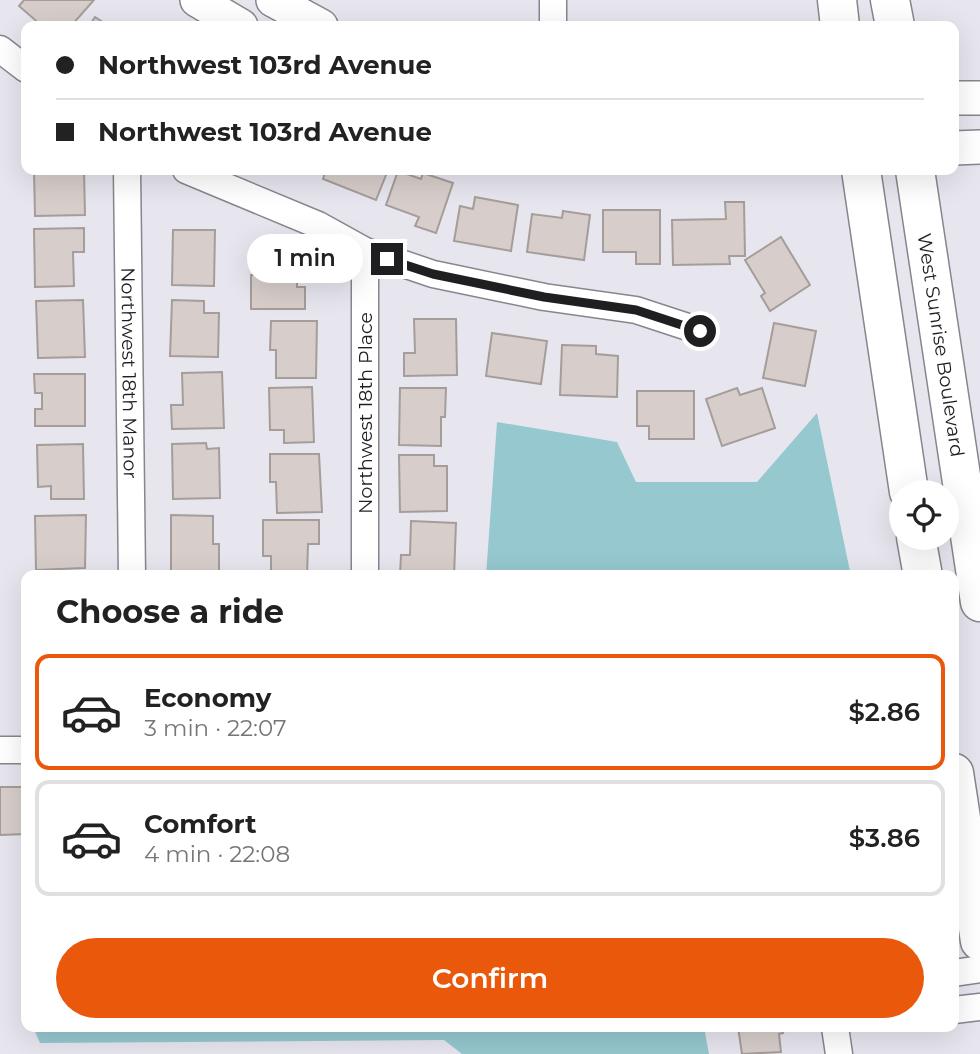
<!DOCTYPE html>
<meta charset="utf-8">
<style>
:root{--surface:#fff;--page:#f6f6f6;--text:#222;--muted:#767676;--line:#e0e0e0;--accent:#ea580c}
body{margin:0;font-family:Montserrat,sans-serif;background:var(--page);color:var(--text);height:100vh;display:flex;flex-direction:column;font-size:26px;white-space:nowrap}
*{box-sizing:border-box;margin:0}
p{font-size:23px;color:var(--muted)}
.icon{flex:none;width:38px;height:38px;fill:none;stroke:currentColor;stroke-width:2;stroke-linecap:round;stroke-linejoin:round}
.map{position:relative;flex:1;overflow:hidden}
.side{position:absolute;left:21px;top:570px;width:938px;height:462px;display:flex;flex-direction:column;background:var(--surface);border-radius:14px;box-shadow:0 7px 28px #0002}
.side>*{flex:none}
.guide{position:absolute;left:21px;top:21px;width:938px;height:154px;border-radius:14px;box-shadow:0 7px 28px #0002;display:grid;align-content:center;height:154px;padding:0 35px;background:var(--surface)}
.fabs{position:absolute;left:889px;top:480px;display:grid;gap:14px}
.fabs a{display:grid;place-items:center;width:70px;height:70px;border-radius:50%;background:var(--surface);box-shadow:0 7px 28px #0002;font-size:35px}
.end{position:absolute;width:32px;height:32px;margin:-16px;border:9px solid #1f1f22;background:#fff;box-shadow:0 0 0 4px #fff}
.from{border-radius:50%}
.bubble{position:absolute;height:49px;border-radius:24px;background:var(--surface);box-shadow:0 7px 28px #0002;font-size:23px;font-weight:600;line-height:49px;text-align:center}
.guide b{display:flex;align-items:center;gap:24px;height:66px;font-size:26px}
.guide b+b{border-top:2px solid var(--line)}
.guide i{width:18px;height:18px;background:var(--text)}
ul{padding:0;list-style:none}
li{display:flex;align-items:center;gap:21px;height:116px;margin:0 14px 10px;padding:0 21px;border:4px solid var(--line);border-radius:14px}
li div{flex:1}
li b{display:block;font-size:26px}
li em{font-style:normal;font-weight:600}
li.on{border-color:var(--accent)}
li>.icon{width:63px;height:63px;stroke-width:1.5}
h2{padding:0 35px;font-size:32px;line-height:84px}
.button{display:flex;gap:14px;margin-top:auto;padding:14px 35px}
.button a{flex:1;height:80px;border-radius:42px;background:var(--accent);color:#fff;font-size:28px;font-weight:600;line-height:80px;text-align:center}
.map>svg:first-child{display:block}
.water{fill:#95c8cf}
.building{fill:#d7cecb;stroke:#a59d99;stroke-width:2}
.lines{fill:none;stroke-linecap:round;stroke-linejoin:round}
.minor-casing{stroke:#86868d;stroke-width:29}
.major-casing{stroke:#86868d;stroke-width:36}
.highway-casing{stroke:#86868d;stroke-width:41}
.minor{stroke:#fff;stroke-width:26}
.major{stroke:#fff;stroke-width:33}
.highway{stroke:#fff;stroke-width:38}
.route{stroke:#1f1f22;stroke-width:9}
.labels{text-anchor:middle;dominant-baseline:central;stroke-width:7;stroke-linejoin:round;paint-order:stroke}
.street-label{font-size:19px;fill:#1f1f22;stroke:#fff}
</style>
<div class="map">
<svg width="980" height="1054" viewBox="0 0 980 1054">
<rect width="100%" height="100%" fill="#e7e6ef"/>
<g class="water">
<polygon points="817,413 851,576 486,576 497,422 617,442 636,482 757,482"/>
<polygon points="26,890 26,1011 21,998 22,893"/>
<polygon points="33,1027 704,1027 709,1054 462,1054 444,1040 40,1043"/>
</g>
<g class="building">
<polygon points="24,0 94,0 71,26 42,26 19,6"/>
<polygon points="95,17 109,26 89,26"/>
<polygon points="34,170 84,170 85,215 35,216"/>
<polygon points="326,170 388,170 376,200 323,179"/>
<polygon points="398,171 421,179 423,173 453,183 436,233 415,226 419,217 386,205"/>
<polygon points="475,197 518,205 511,251 454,241 460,206 473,209"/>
<polygon points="725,202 744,202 745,256 729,256 730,264 673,265 672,220 726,219"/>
<polygon points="603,210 660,210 660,264 636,264 636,252 603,252"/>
<polygon points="563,211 590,215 584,260 527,252 532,214 562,218"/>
<polygon points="84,228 84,252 73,252 74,286 35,287 34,229"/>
<polygon points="173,230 215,230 214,286 172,285"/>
<polygon points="781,237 810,285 770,311 761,296 765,293 745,260"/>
<polygon points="258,253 297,253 297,287 305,287 305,309 251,309 251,275 258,275"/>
<polygon points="83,300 85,357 38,358 36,301"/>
<polygon points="172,300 204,301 204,313 219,313 218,357 170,356"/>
<polygon points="414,319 456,319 457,375 404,376 404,353 415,353"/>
<polygon points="271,321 317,321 316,378 276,378 276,350 270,350"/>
<polygon points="774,323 816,331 805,386 763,378"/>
<polygon points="492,333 547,341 541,384 486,376"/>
<polygon points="562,345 596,346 596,354 618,356 617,397 560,395"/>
<polygon points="222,372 224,428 172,429 171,405 183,405 182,373"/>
<polygon points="34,374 85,374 85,426 35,426 35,409 42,409 42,393 35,393"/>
<polygon points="312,387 314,442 284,443 284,430 270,430 269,388"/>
<polygon points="400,388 446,388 445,417 441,417 441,446 399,445"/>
<polygon points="737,388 740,395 762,388 775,428 722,446 706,399"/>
<polygon points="637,391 694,391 694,439 649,439 649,426 637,426"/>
<polygon points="206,443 207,449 219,448 220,498 173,499 172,444"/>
<polygon points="83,444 84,499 51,499 51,486 38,487 37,445"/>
<polygon points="270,454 319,454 322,512 277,513 276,482 270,482"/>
<polygon points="399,455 434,455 434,466 447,466 447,511 400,512"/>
<polygon points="86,515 85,568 36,570 35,516"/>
<polygon points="171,515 213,516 213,544 219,544 219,573 171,572"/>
<polygon points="263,520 319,520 319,544 308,544 307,576 271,576 271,556 263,556"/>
<polygon points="411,521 456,523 454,576 400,575 401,555 410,555"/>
<polygon points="0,787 26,787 26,834 0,835"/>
<polygon points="738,1027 782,1027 783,1033 779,1034 781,1052 742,1054"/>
</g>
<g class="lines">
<defs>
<g id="minor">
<polyline points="553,0 553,26"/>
<polyline points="0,49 26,69"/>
<path id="s1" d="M127,170L132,576"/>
<polyline points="186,170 318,225 365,251 433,274 544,297 636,310 700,331"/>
<polyline points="365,251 365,576"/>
<polyline points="0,750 26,750"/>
<polyline points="954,973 980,969"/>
<polyline points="954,1010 980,1007"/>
<polyline points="835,1027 839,1054"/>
</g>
<g id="major">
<polyline points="197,0 241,26"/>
<polyline points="273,0 321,26"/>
<polyline points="954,98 980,98"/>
<polyline points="954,148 980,147"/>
</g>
<g id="highway">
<polyline points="837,0 840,26"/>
<polyline points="890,0 895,26"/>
<polyline points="861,170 909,492"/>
<path id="s2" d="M915,170L980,602"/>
<polyline points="916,537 923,576"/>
<polyline points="954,773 980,941"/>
</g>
</defs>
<use href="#minor" class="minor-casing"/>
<use href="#major" class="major-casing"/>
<use href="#highway" class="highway-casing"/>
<use href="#minor" class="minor"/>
<use href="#major" class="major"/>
<use href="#highway" class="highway"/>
</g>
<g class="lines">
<polyline class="route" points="387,259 433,274 544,297 636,310 700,331"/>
</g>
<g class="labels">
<g class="street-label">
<text stroke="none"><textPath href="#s2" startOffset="177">West Sunrise Boulevard</textPath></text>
<text stroke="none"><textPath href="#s1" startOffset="203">Northwest 18th Manor</textPath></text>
<text transform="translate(365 413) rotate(-90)">Northwest 18th Place</text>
</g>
</g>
</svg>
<div class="fabs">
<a><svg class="icon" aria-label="locate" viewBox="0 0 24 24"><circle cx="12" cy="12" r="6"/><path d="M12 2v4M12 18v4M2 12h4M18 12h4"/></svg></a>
</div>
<i class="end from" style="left:700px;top:331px"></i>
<i class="end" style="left:387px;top:259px"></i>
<div class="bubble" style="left:247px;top:234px;width:116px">1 min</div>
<div class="guide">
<b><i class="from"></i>Northwest 103rd Avenue</b>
<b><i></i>Northwest 103rd Avenue</b>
</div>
<section class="side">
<h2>Choose a ride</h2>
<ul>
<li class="on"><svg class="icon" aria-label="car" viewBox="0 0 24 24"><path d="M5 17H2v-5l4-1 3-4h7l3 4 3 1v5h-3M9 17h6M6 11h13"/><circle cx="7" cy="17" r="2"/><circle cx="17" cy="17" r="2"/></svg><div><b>Economy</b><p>3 min · 22:07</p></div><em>$2.86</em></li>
<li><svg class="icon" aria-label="car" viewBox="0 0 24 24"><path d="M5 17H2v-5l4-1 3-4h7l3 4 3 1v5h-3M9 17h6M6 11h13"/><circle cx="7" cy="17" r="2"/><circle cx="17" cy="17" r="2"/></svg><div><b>Comfort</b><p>4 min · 22:08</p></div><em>$3.86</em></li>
</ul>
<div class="button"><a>Confirm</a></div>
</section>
</div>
